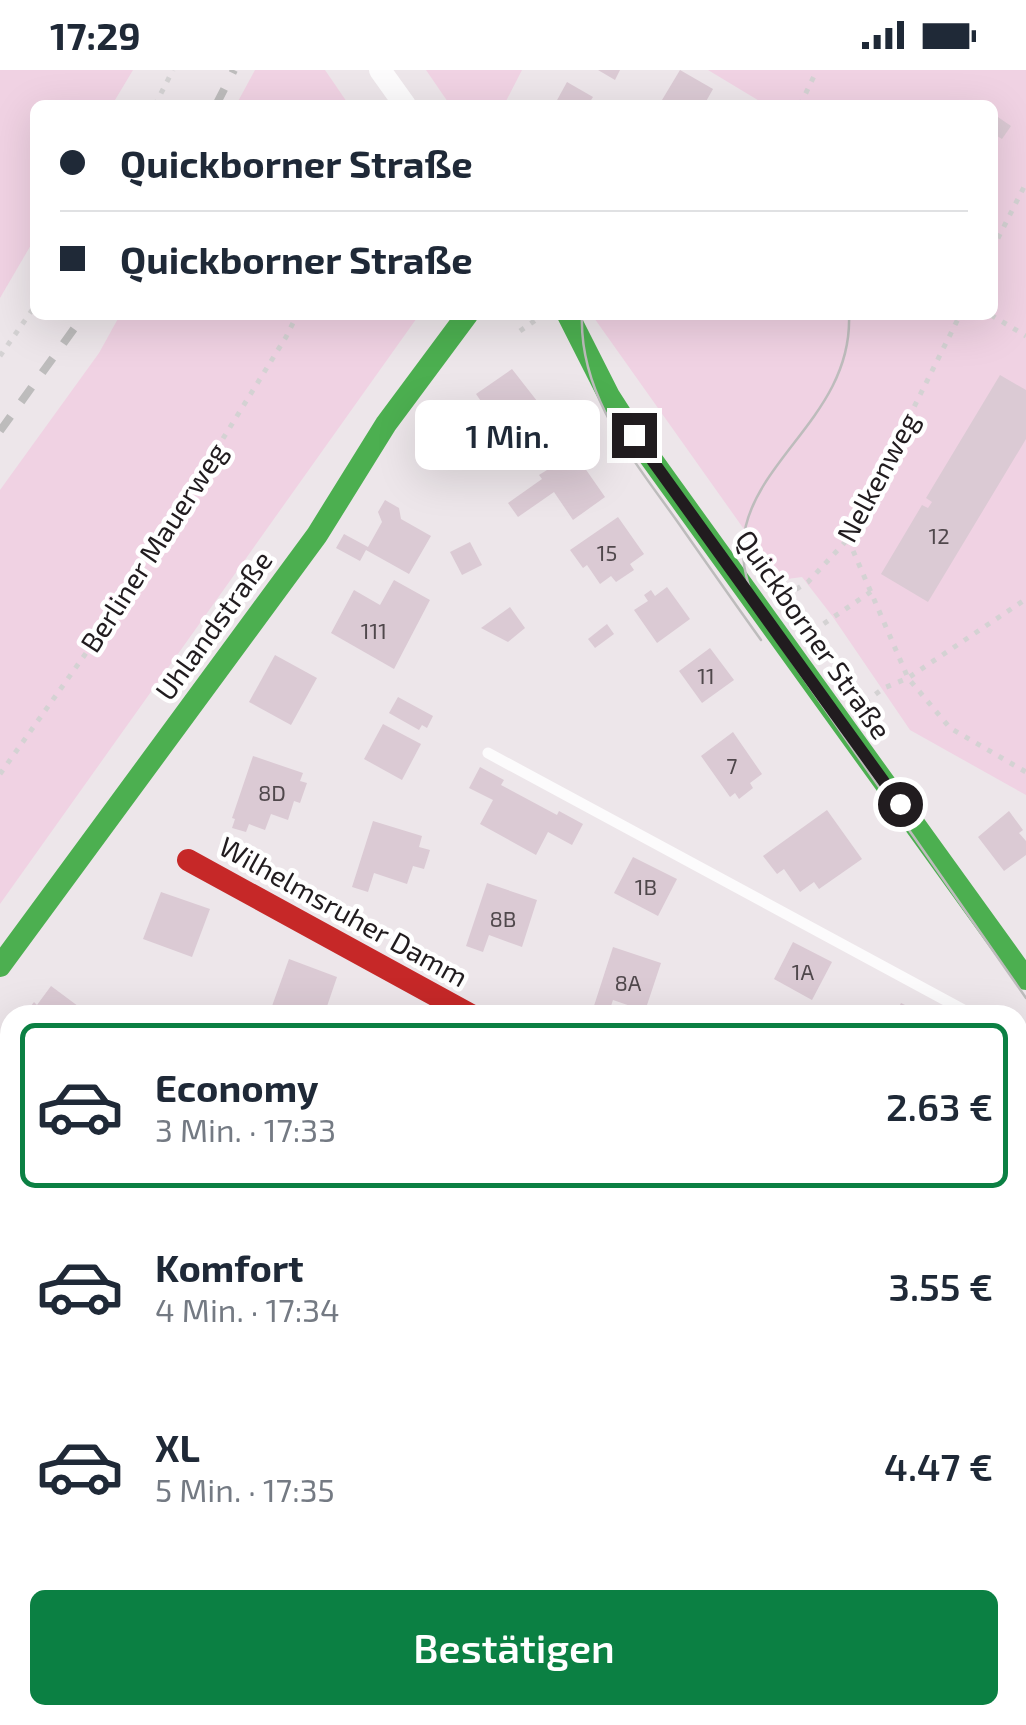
<!DOCTYPE html>
<html lang="de">
<meta charset="utf-8">
<style>
:root{--surface:#fff;--page:#f6f6f7;--text:#1f2937;--muted:#747a83;--line:#e0e1e3;--accent:#0b8043}
body{margin:0;font-family:"Exo 2",sans-serif;background:var(--page);color:var(--text);height:100vh;display:flex;flex-direction:column;font-size:38px;white-space:nowrap}
*{box-sizing:border-box;margin:0}
p{font-size:32px;color:var(--muted)}
.icon{flex:none;width:55px;height:55px;fill:none;stroke:currentColor;stroke-width:2;stroke-linecap:round;stroke-linejoin:round}
.map{position:relative;flex:1;overflow:hidden}
.drawer{position:absolute;left:0px;top:935px;width:1028px;height:720px;display:flex;flex-direction:column;background:var(--surface);border-radius:30px 30px 0 0;box-shadow:0 10px 40px #0002}
.drawer>*{flex:none}
.hud{position:absolute;left:30px;top:30px;width:968px;height:220px;border-radius:15px;box-shadow:0 10px 40px #0002;display:grid;align-content:center;height:220px;padding:0 30px;background:var(--surface)}
.end{position:absolute;width:45px;height:45px;margin:-22px;border:12px solid #211c1f;background:#fff;box-shadow:0 0 0 5px #fff}
.from{border-radius:50%}
.bubble{position:absolute;height:70px;border-radius:15px;background:var(--surface);box-shadow:0 10px 40px #0002;font-size:32px;font-weight:600;line-height:70px;text-align:center}
.hud b{display:flex;align-items:center;gap:35px;height:95px;font-size:38px}
.hud b+b{border-top:2px solid var(--line)}
.hud i{width:25px;height:25px;background:var(--text)}
ul{padding:18px 0 0;list-style:none}
li{display:flex;align-items:center;gap:30px;height:165px;margin:0 20px 15px;padding:0 10px;border:5px solid transparent;border-radius:15px}
li div{flex:1}
li b{display:block;font-size:38px}
li em{font-style:normal;font-weight:600}
li.active{border-color:var(--accent)}
li>.icon{width:90px;height:90px;stroke-width:1.5}
.primary-button{display:flex;gap:20px;margin-top:auto;padding:20px 30px}
.primary-button a{flex:1;height:115px;border-radius:15px;background:var(--accent);color:#fff;font-size:40px;font-weight:600;line-height:115px;text-align:center}
.status{display:flex;justify-content:space-between;align-items:center;height:70px;padding:0 50px;background:var(--surface);direction:ltr}
.status svg{height:28px;fill:currentColor}
.map>svg:first-child{display:block}
.green{fill:#f0d2e3}
.building{fill:#dbcad4}
.lines{fill:none;stroke-linecap:round;stroke-linejoin:round}
.path{stroke:#d4d2d3;stroke-width:5;stroke-dasharray:5 8;stroke-linecap:butt}
.lane{stroke:#fcfbfc;stroke-width:11}
.street{stroke:#fcfbfc;stroke-width:22}
.fast{stroke:#4caf50;stroke-width:22}
.jam{stroke:#c62828;stroke-width:22}
.tram{stroke:#bdbcbc;stroke-width:2.5}
.rail{stroke:#bdbcbc;stroke-width:8;stroke-dasharray:18 18;stroke-linecap:butt}
.route{stroke:#211c1f;stroke-width:12}
.labels{text-anchor:middle;dominant-baseline:central;stroke-width:9;stroke-linejoin:round;paint-order:stroke}
.number-label{font-size:22px;fill:#50484c}
.street-label{font-size:28px;fill:#211c1f;stroke:#fff}
</style>
<div class="status"><b>17:29</b><svg viewBox="0 0 49 12"><path d="M0 12V9h3v3zM5 12V6h3v6zM10 12V3h3v9zM15 12V0h3v12zM26 1h20v11H26zM47 4h2v5h-2z"/></svg></div>
<div class="map">
<svg width="1026" height="1655" viewBox="0 0 1026 1655">
<rect width="100%" height="100%" fill="#ede6ea"/>
<g class="green">
<polygon points="0,0 133,0 112,35 35,35 35,168 0,228"/>
<polygon points="255,0 325,0 349,35 236,35"/>
<polygon points="426,0 522,0 504,35 450,35"/>
<polygon points="708,0 1026,0 1026,725 910,660 833,547 802,507 780,510 592,245 992,245 992,35 766,35"/>
<polygon points="120,245 419,245 0,834 0,420 99,283"/>
<polygon points="10,1486 10,1645 765,1645 758,1655 0,1655 0,1487"/>
</g>
<g class="building">
<polygon points="598,0 620,0 615,10"/>
<polygon points="680,0 713,19 704,35 659,35"/>
<polygon points="567,12 593,27 588,35 562,35 556,32"/>
<polygon points="992,43 1011,56 1002,69 992,63"/>
<polygon points="512,299 548,345 534,355 546,372 535,381 525,368 521,371 495,334 487,340 476,324"/>
<polygon points="1000,305 1026,320 1026,369 928,532 881,504 922,435 928,438 932,432 926,428"/>
<polygon points="467,330 476,341 457,355 449,344"/>
<polygon points="560,370 569,383 573,381 605,427 573,450 554,422 518,447 508,433 542,409 539,405 547,400 537,386"/>
<polygon points="385,430 399,438 401,449 431,466 409,504 366,480 360,491 336,478 344,464 368,477 382,452 378,442"/>
<polygon points="618,447 644,484 630,494 634,500 616,512 611,506 600,514 587,495 583,498 570,480"/>
<polygon points="470,472 482,495 462,505 450,482"/>
<polygon points="394,510 430,530 394,599 331,563 354,520 380,535"/>
<polygon points="667,517 690,549 657,573 634,540 648,531 644,525 651,520 655,526"/>
<polygon points="510,537 525,558 508,572 481,558"/>
<polygon points="607,554 614,564 595,578 588,569"/>
<polygon points="710,578 734,610 702,633 679,601"/>
<polygon points="275,585 317,608 291,655 249,632"/>
<polygon points="398,627 433,646 427,658 422,655 419,660 389,643"/>
<polygon points="383,654 421,674 402,710 364,689"/>
<polygon points="733,662 762,704 750,713 753,718 739,729 735,723 730,727 701,686"/>
<polygon points="253,686 303,703 300,711 307,713 300,733 294,731 288,750 271,744 265,760 249,754 246,762 232,758 235,749 232,748"/>
<polygon points="480,697 504,710 501,715 557,745 559,741 583,754 572,775 548,762 536,785 480,754 493,730 469,718"/>
<polygon points="827,740 862,789 819,819 814,812 800,822 784,799 777,804 763,786"/>
<polygon points="1009,741 1023,760 1019,763 1026,771 1026,785 1004,801 978,767"/>
<polygon points="373,751 422,766 419,777 430,780 424,799 413,796 407,814 374,803 368,822 352,817"/>
<polygon points="633,787 677,809 658,846 614,823"/>
<polygon points="487,813 537,830 522,877 489,865 483,882 466,876"/>
<polygon points="161,822 210,839 192,887 143,869"/>
<polygon points="793,872 832,892 812,930 774,909"/>
<polygon points="613,877 661,893 645,941 613,930 608,945 592,942"/>
<polygon points="289,889 337,907 324,945 296,945 272,936"/>
<polygon points="51,916 90,945 24,945 34,932 37,935"/>
<polygon points="901,933 925,945 895,945"/>
<polygon points="0,1046 10,1054 10,1078 3,1088"/>
<polygon points="1026,1188 1026,1241 1018,1235 1018,1202"/>
<polygon points="7,1425 10,1462 0,1463 0,1426"/>
<polygon points="1018,1568 1026,1573 1026,1626 1018,1621"/>
<polygon points="49,1645 55,1645 73,1655 43,1655"/>
<polygon points="471,1645 504,1645 513,1650 511,1655 490,1655"/>
</g>
<g class="lines">
<g class="path">
<polyline points="155,35 173,0"/>
<polyline points="800,35 817,0"/>
<polyline points="992,180 1026,113"/>
<polyline points="991,245 1026,266"/>
<polyline points="520,261 540,247"/>
<polyline points="0,286 35,236"/>
<polyline points="848,469 908,608 950,658 1026,702"/>
<polyline points="785,526 808,512 848,469 960,245"/>
<polyline points="813,561 872,521"/>
<polyline points="865,632 884,618 908,608 1026,529"/>
<polyline points="0,704 116,541 286,267 297,245"/>
<polyline points="0,1630 10,1612"/>
<polyline points="585,1655 590,1645"/>
</g>
<g class="lane">
<polyline points="488,683 973,945"/>
<polyline points="1018,964 1026,966"/>
<polyline points="229,1655 231,1645"/>
</g>
<polyline class="street" points="380,0 405,35"/>
<g class="fast">
<polyline points="568,245 609,326 634,365 1026,909"/>
<polyline points="0,896 317,465 386,354 467,245"/>
<polyline points="1018,1078 1026,1077"/>
<polyline points="0,1171 10,1170"/>
</g>
<polyline class="jam" points="188,790 471,945"/>
<g class="tram">
<path d="M582,245C579,325 633,389 677,451C705,491 733,531 761,570"/>
<path d="M849,245C854,377 672,414 774,566L1026,928"/>
</g>
<g class="rail">
<polyline points="216,35 234,0"/>
<polyline points="0,361 84,245"/>
</g>
</g>
<g class="lines">
<polyline class="route" points="634,365 900,734"/>
</g>
<g class="labels">
<g class="number-label">
<text x="939" y="465">12</text>
<text x="607" y="482">15</text>
<text x="374" y="560">111</text>
<text x="706" y="605">11</text>
<text x="732" y="695">7</text>
<text x="272" y="722">8D</text>
<text x="646" y="816">1B</text>
<text x="503" y="848">8B</text>
<text x="803" y="901">1A</text>
<text x="628" y="912">8A</text>
</g>
<g class="street-label">
<text transform="translate(877 407) rotate(-62)">Nelkenweg</text>
<text transform="translate(153 477) rotate(-57)">Berliner Mauerweg</text>
<text transform="translate(213 555) rotate(-54)">Uhlandstraße</text>
<text transform="translate(814 564) rotate(55)">Quickborner Straße</text>
<text transform="translate(344 841) rotate(29)">Wilhelmsruher Damm</text>
</g>
</g>
</svg>
<i class="end from" style="left:900px;top:734px"></i>
<i class="end" style="left:634px;top:365px"></i>
<div class="bubble" style="left:415px;top:330px;width:185px">1 Min.</div>
<div class="hud">
<b><i class="from"></i>Quickborner Straße</b>
<b><i></i>Quickborner Straße</b>
</div>
<section class="drawer">
<ul>
<li class="active"><svg class="icon" aria-label="car" viewBox="0 0 24 24"><path d="M5 17H2v-5l4-1 3-4h7l3 4 3 1v5h-3M9 17h6M6 11h13"/><circle cx="7" cy="17" r="2"/><circle cx="17" cy="17" r="2"/></svg><div><b>Economy</b><p>3 Min. · 17:33</p></div><em>2.63 €</em></li>
<li><svg class="icon" aria-label="car" viewBox="0 0 24 24"><path d="M5 17H2v-5l4-1 3-4h7l3 4 3 1v5h-3M9 17h6M6 11h13"/><circle cx="7" cy="17" r="2"/><circle cx="17" cy="17" r="2"/></svg><div><b>Komfort</b><p>4 Min. · 17:34</p></div><em>3.55 €</em></li>
<li><svg class="icon" aria-label="car" viewBox="0 0 24 24"><path d="M5 17H2v-5l4-1 3-4h7l3 4 3 1v5h-3M9 17h6M6 11h13"/><circle cx="7" cy="17" r="2"/><circle cx="17" cy="17" r="2"/></svg><div><b>XL</b><p>5 Min. · 17:35</p></div><em>4.47 €</em></li>
</ul>
<div class="primary-button"><a>Bestätigen</a></div>
</section>
</div>
